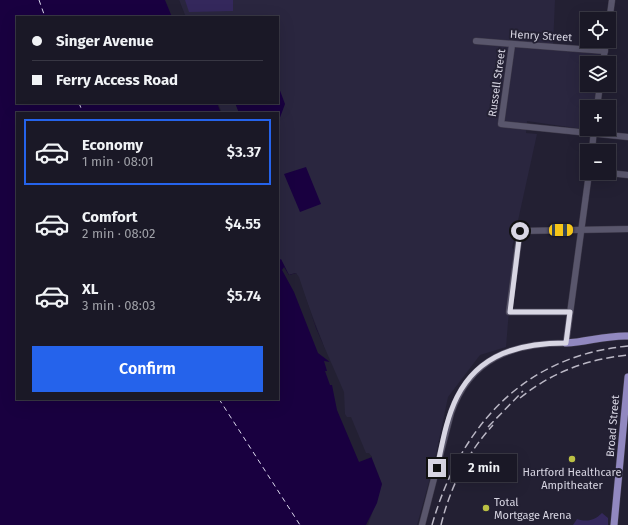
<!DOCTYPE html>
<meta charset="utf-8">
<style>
:root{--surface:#1a1826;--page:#23212e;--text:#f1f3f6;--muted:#9fa0a7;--line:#383743;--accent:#2563eb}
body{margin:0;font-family:"Fira Sans",sans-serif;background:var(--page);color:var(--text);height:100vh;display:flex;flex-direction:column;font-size:15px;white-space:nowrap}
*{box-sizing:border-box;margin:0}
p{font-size:13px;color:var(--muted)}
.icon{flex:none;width:22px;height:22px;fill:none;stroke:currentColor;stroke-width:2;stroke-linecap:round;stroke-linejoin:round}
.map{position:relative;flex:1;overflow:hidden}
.drawer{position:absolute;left:16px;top:112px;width:263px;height:288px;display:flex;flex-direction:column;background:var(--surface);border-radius:0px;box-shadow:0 4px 16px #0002,0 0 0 1px var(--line)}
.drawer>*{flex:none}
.guide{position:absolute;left:16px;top:16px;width:263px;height:88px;border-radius:0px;box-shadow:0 4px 16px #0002,0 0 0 1px var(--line);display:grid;align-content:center;height:88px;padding:0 16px;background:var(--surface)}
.tools{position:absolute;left:580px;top:12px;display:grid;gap:8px}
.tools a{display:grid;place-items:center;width:36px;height:36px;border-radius:0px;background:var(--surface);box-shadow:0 4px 16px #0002,0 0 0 1px var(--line);font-size:20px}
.end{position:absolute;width:18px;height:18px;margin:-9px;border:5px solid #d8d6e3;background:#111;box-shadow:0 0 0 2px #111}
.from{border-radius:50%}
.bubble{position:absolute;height:28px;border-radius:0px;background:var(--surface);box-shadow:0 4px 16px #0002,0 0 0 1px var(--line);font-size:13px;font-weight:600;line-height:28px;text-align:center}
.car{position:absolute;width:12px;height:24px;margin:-12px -6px;border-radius:5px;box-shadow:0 0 3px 1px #0007;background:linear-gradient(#f5c518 24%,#345 0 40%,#f5c518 0 76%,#345 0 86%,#f5c518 0)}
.guide b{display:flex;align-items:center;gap:14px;height:38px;font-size:15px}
.guide b+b{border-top:1px solid var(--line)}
.guide i{width:10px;height:10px;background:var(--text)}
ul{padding:7px 0 0;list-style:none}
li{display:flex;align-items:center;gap:12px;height:66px;margin:0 8px 6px;padding:0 8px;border:2px solid transparent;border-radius:0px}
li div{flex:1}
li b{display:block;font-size:15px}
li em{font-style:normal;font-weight:600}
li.on{border-color:var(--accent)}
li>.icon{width:36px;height:36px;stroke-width:1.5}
.primary-button{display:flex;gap:8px;margin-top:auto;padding:8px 16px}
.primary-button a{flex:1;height:46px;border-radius:0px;background:var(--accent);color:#fff;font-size:16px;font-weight:600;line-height:46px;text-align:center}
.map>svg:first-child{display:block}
.built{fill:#2a263f}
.green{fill:#34285c}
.water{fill:#190040}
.pier{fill:#232033}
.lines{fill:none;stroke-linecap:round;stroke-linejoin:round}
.ferry{stroke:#dddbef;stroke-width:1;stroke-dasharray:5 4;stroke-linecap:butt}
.minor-casing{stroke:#3e3a4a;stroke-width:7}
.major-casing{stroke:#3e3a4a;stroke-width:8}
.minor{stroke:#59566c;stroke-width:6}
.major{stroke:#9188c0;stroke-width:7}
.rail{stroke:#bab7c5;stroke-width:1.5;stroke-dasharray:8 4;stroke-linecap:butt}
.route{stroke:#d8d6e3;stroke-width:5}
.poi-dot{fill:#bbc044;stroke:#232033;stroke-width:1.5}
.labels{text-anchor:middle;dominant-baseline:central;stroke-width:4;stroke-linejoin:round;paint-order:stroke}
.street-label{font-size:11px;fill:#d8d6e3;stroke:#232033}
.poi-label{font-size:11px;fill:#d8d6e3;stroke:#232033}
</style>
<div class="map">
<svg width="628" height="525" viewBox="0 0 628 525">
<rect width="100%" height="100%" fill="#232033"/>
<polygon class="built" points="179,0 555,0 553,46 601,50 599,63 587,63 587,85 597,85 594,107 587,107 587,129 590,129 589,130 527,121 526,133 537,134 512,248 514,249 506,347 480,355 448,397 434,464 417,525 368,525 382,484 371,456 364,454 346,420 322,341 296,273 289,275 281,260 278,261 278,113 222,113 218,103 278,103 278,17 186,17"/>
<g class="green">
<polygon points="185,0 233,0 233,11 189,12"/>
<path d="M602,513L608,518V525H573L577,519C587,522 594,521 602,513Z"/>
</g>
<g class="water">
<polygon points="0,0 177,0 183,17 17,17 17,103 217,103 221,113 17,113 17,399 278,399 278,261 281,259 289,275 296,273 298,282 342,393 343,413 364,454 371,456 382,484 377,503 366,525 0,525"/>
<polygon points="278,85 285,104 278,123 278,113 239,113 235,103 278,103"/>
<polygon points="306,167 321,204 300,212 284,174"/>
</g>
<g class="pier">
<polygon points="165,0 179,0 185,17 172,17"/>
<polygon points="284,267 289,275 296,273 299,277 316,328 344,392 345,414 347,417 351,417 366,453 369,453 372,457 359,462 337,410 332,385 330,385 325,371 327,371 324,361 330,362 318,353 294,292 282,270"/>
</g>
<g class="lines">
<g class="ferry">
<polyline points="39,0 45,17"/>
<polyline points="79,103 83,113"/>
<polyline points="219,399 300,525"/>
</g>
<defs>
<g id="minor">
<polyline points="609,22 612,0"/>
<polyline points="476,41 605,51"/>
<polyline points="512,45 501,124 628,137"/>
<polyline points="603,63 606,41"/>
<polyline points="597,107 600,85"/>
<polyline points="592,151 594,129"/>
<polyline points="609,173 628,175"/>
<polyline points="570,312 509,312 520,231 628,229"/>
<path d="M422,525L451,413C470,358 512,343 566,343L589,173"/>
</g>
<g id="major">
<path d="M566,343C587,342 607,335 628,336"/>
<polyline points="614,525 628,377"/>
</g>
</defs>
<use href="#minor" class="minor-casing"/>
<use href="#major" class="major-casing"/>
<use href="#minor" class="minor"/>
<use href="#major" class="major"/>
<g class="rail">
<path d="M520,398C552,372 588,359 628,355"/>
<polyline points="488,427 523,391"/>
<path d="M432,525C460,427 523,356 628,346"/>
<path d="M441,525C450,488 467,453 493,425"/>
</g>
</g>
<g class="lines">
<path class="route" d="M437,468C442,445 446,419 457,397C479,353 521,343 566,343L570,312H510L520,231"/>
</g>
<g class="poi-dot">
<circle cx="572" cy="459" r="4"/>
<circle cx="486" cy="508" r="4"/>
</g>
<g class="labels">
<g class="street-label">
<text transform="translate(541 36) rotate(3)">Henry Street</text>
<text transform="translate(497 83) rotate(-82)">Russell Street</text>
<text transform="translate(613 426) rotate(-85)">Broad Street</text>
</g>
<g class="poi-label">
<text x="572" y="472">Hartford Healthcare<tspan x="572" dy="13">Ampitheater</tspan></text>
<text x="494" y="502" text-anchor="start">Total<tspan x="494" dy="13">Mortgage Arena</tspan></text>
</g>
</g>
</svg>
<div class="tools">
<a><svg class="icon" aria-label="locate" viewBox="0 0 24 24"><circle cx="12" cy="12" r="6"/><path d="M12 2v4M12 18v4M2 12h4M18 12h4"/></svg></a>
<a><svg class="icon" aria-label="layers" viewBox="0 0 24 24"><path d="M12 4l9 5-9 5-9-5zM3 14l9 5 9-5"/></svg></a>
<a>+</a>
<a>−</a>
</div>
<i class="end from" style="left:520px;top:231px"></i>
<i class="end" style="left:437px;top:468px"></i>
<div class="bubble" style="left:451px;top:454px;width:66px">2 min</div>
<i class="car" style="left:561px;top:230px;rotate:89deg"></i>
<div class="guide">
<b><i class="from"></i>Singer Avenue</b>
<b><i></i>Ferry Access Road</b>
</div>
<section class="drawer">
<ul>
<li class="on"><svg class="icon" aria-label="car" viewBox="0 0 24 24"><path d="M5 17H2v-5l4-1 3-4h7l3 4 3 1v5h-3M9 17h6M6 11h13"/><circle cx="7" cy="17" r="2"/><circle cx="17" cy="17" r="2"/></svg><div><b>Economy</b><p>1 min · 08:01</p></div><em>$3.37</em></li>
<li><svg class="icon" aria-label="car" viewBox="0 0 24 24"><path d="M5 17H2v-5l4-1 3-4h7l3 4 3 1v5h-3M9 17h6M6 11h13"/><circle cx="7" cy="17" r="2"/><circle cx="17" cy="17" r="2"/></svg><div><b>Comfort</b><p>2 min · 08:02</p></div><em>$4.55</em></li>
<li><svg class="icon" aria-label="car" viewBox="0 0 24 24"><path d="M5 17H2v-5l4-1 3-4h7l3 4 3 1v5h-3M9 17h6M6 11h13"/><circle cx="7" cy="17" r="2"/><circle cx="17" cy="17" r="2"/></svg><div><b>XL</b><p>3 min · 08:03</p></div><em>$5.74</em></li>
</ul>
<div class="primary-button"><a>Confirm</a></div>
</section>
</div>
